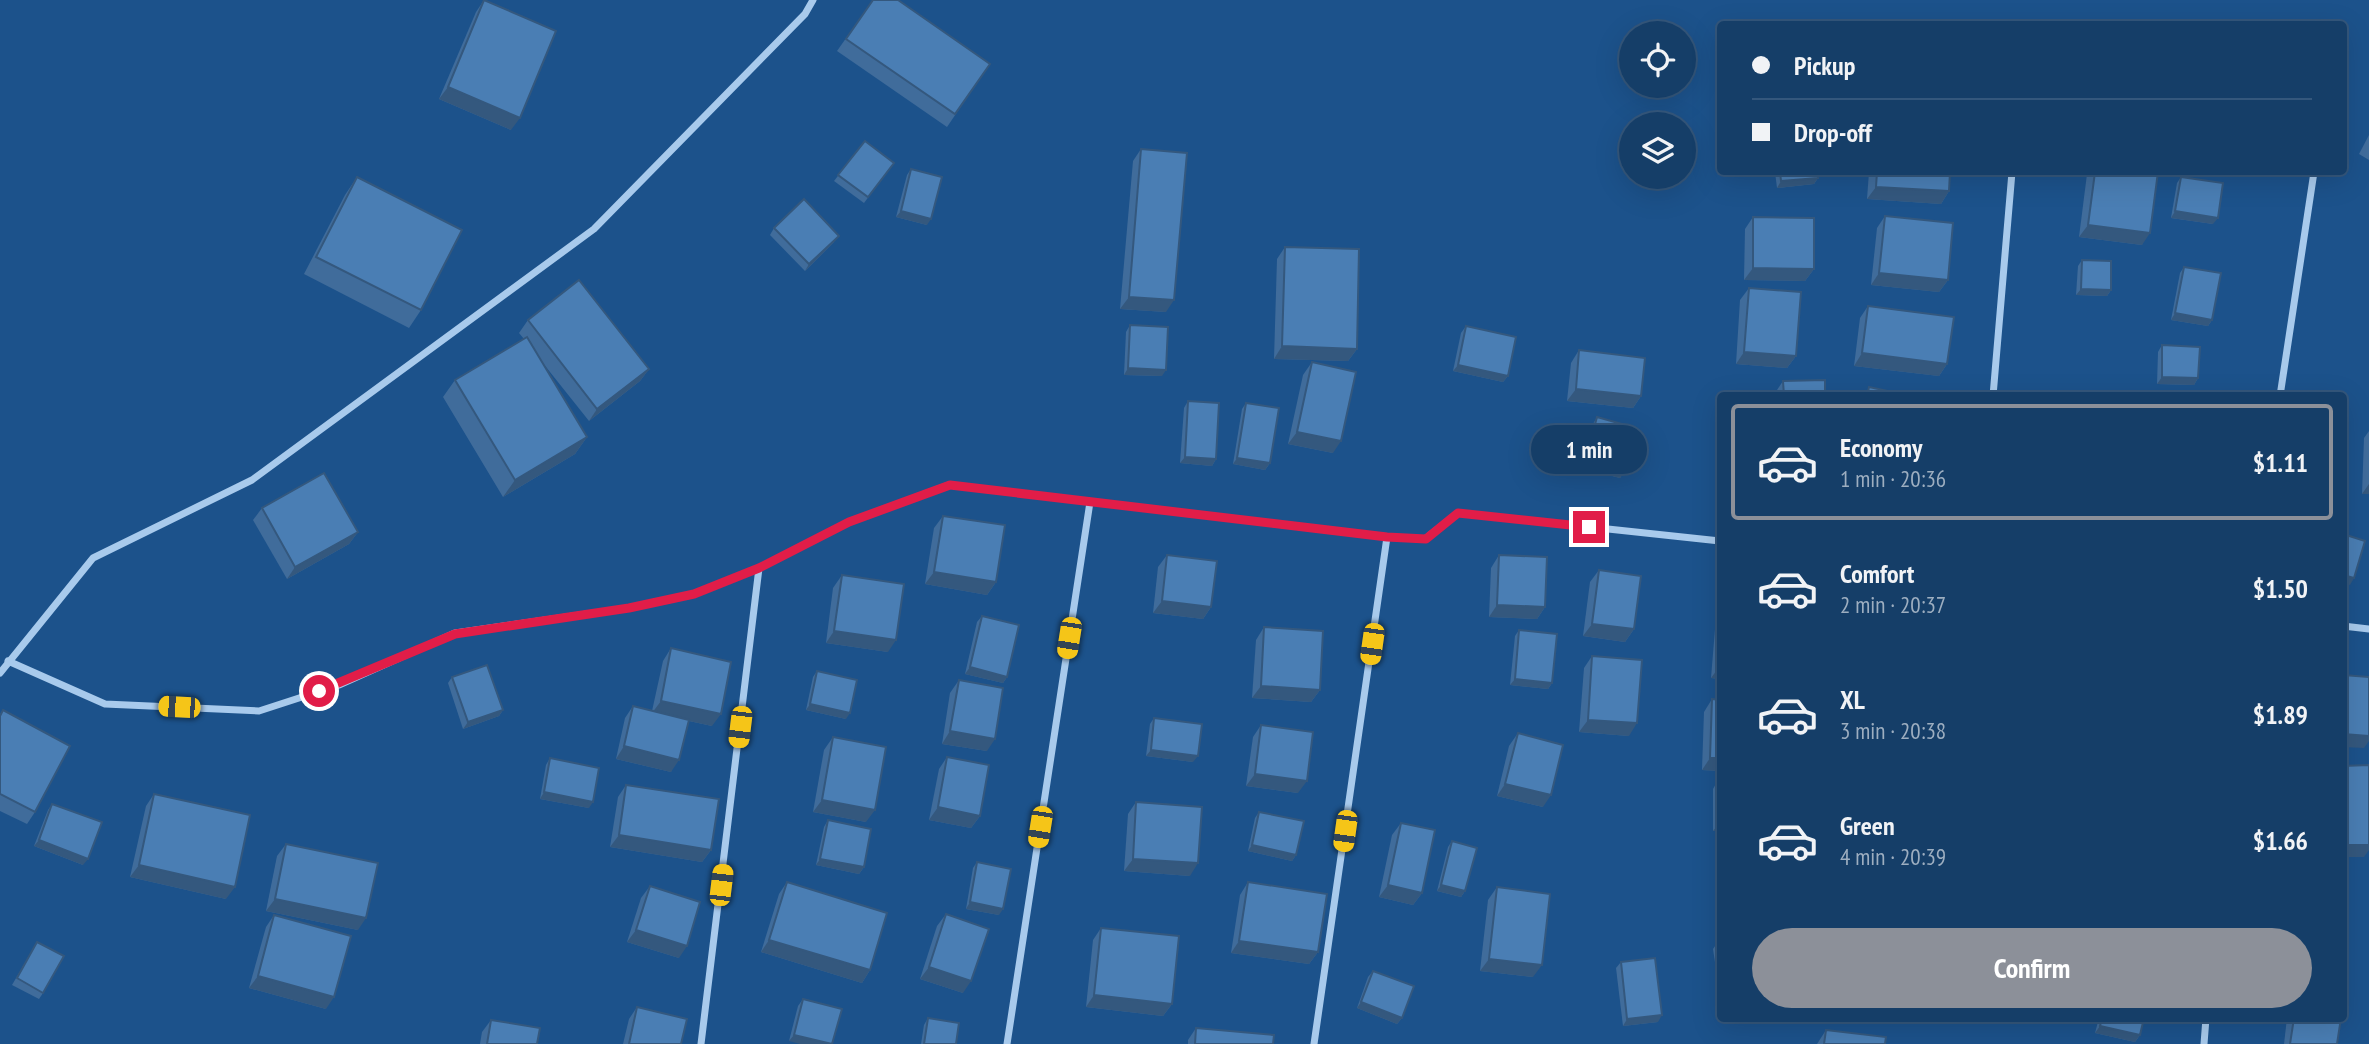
<!DOCTYPE html>
<meta charset="utf-8">
<style>
:root{--surface:#153e68;--page:#1e456e;--text:#f1f3f6;--muted:#9daec0;--line:#34577c;--accent:#8c9099}
body{margin:0;font-family:"PT Sans Narrow",sans-serif;background:var(--page);color:var(--text);height:100vh;display:flex;flex-direction:column;font-size:26px;white-space:nowrap}
*{box-sizing:border-box;margin:0}
p{font-size:23px;color:var(--muted)}
.icon{flex:none;width:38px;height:38px;fill:none;stroke:currentColor;stroke-width:2;stroke-linecap:round;stroke-linejoin:round}
.map{position:relative;flex:1;overflow:hidden}
.panel{position:absolute;left:1717px;top:392px;width:630px;height:630px;display:flex;flex-direction:column;background:var(--surface);border-radius:7px;box-shadow:0 7px 28px #0002,0 0 0 2px var(--line)}
.panel>*{flex:none}
.hud{position:absolute;left:1717px;top:21px;width:630px;height:154px;border-radius:7px;box-shadow:0 7px 28px #0002,0 0 0 2px var(--line);display:grid;align-content:center;height:154px;padding:0 35px;background:var(--surface)}
.controls{position:absolute;left:1619px;top:21px;display:grid;gap:14px}
.controls a{display:grid;place-items:center;width:77px;height:77px;border-radius:50%;background:var(--surface);box-shadow:0 7px 28px #0002,0 0 0 2px var(--line);font-size:35px}
.end{position:absolute;width:32px;height:32px;margin:-16px;border:9px solid #e11d48;background:#fff;box-shadow:0 0 0 4px #fff}
.from{border-radius:50%}
.bubble{position:absolute;height:49px;border-radius:24px;background:var(--surface);box-shadow:0 7px 28px #0002,0 0 0 2px var(--line);font-size:23px;font-weight:600;line-height:49px;text-align:center}
.car{position:absolute;width:21px;height:42px;margin:-21px -10px;border-radius:9px;box-shadow:0 0 5px 2px #0007;background:linear-gradient(#f5c518 24%,#345 0 40%,#f5c518 0 76%,#345 0 86%,#f5c518 0)}
.hud b{display:flex;align-items:center;gap:24px;height:66px;font-size:26px}
.hud b+b{border-top:2px solid var(--line)}
.hud i{width:18px;height:18px;background:var(--text)}
ul{padding:12px 0 0;list-style:none}
li{display:flex;align-items:center;gap:21px;height:116px;margin:0 14px 10px;padding:0 21px;border:4px solid transparent;border-radius:7px}
li div{flex:1}
li b{display:block;font-size:26px}
li em{font-style:normal;font-weight:600}
li.current{border-color:var(--accent)}
li>.icon{width:63px;height:63px;stroke-width:1.5}
.button{display:flex;gap:14px;margin-top:auto;padding:14px 35px}
.button a{flex:1;height:80px;border-radius:42px;background:var(--accent);color:#fff;font-size:28px;font-weight:600;line-height:80px;text-align:center}
.map>svg:first-child{display:block}
.lines{fill:none;stroke-linecap:round;stroke-linejoin:round}
.minor{stroke:#a8caec;stroke-width:7}
.wall{fill:#406c9b}
.shaded-wall{fill:#34587e}
.building{fill:#4a7eb4;stroke:#34587e;stroke-width:2}
.route{stroke:#e11d48;stroke-width:9}
</style>
<div class="map">
<svg width="2369" height="1044" viewBox="0 0 2369 1044">
<rect width="100%" height="100%" fill="#1c528b"/>
<g class="lines">
<g class="minor">
<polyline points="1993,396 2012,172"/>
<polyline points="2280,396 2314,172"/>
<polyline points="2343,626 2369,629"/>
<polyline points="8,661 105,704 259,711 339,685 455,633 629,608 694,594 759,568 849,522 949,485 1387,537 1425,539 1458,513 1720,541"/>
<polyline points="0,673 93,558 252,480 594,229 805,14 813,0"/>
<polyline points="701,1044 759,568"/>
<polyline points="1007,1044 1090,502"/>
<polyline points="1314,1044 1387,537"/>
<polyline points="2204,1044 2206,1018"/>
</g>
</g>
<g class="wall">
<polygon points="484,0 511,130 439,99 476,12"/>
<polygon points="873,0 990,64 947,127 837,51"/>
<polygon points="2369,135 2369,160 2359,154"/>
<polygon points="865,141 894,163 864,203 834,181"/>
<polygon points="1141,149 1166,312 1120,309 1133,161"/>
<polygon points="911,169 927,225 896,217 907,175"/>
<polygon points="1775,172 1817,172 1818,178 1814,184 1777,188"/>
<polygon points="1869,172 1950,172 1949,191 1941,204 1867,199"/>
<polygon points="2089,172 2158,172 2142,245 2079,237 2087,174"/>
<polygon points="357,177 421,310 409,328 304,274 345,195"/>
<polygon points="2181,177 2213,224 2171,218 2177,183"/>
<polygon points="1885,216 1948,280 1939,292 1871,285 1877,228"/>
<polygon points="1753,217 1814,269 1805,281 1744,280 1745,229"/>
<polygon points="774,228 834,242 805,271 770,235"/>
<polygon points="1285,247 1357,349 1348,361 1274,359 1277,259"/>
<polygon points="2082,260 2111,290 2107,296 2076,295 2078,266"/>
<polygon points="2184,267 2212,320 2208,326 2171,320 2180,273"/>
<polygon points="1749,288 1796,356 1787,368 1736,364 1740,300"/>
<polygon points="1868,306 1947,364 1939,376 1854,366 1860,318"/>
<polygon points="528,320 649,369 640,381 589,421 542,362 587,437 575,454 503,497 443,397 455,380 524,339 519,333"/>
<polygon points="1130,325 1162,376 1124,375 1126,332"/>
<polygon points="1466,326 1508,376 1503,382 1453,371 1461,333"/>
<polygon points="2162,345 2198,378 2194,385 2157,384 2158,352"/>
<polygon points="1579,350 1641,396 1633,408 1567,401 1571,363"/>
<polygon points="1312,362 1333,453 1288,444 1303,375"/>
<polygon points="1783,381 1825,396 1775,396 1775,393"/>
<polygon points="1188,401 1216,459 1212,466 1180,463 1184,408"/>
<polygon points="1246,403 1270,463 1265,470 1233,464 1242,409"/>
<polygon points="1597,417 1624,472 1620,478 1581,468 1593,424"/>
<polygon points="2369,431 2369,494 2362,494 2364,438"/>
<polygon points="262,508 358,532 349,544 287,579 253,520"/>
<polygon points="943,516 996,582 987,595 925,584 934,528"/>
<polygon points="1167,555 1211,607 1203,619 1153,613 1158,567"/>
<polygon points="1499,555 1545,607 1537,619 1489,617 1491,568"/>
<polygon points="1599,570 1634,629 1625,642 1583,636 1590,582"/>
<polygon points="842,575 888,652 826,643 833,588"/>
<polygon points="1720,600 1720,679 1711,678 1717,605"/>
<polygon points="982,616 1007,677 1003,683 965,674 977,622"/>
<polygon points="1264,627 1320,690 1311,702 1252,698 1256,640"/>
<polygon points="1519,630 1552,683 1548,689 1510,685 1515,636"/>
<polygon points="671,648 712,726 689,721 671,772 616,759 625,718 633,706 652,711 663,661"/>
<polygon points="1592,656 1629,736 1579,732 1584,668"/>
<polygon points="817,671 846,719 806,710 813,677"/>
<polygon points="452,677 503,710 499,716 463,729 448,683"/>
<polygon points="959,680 987,751 942,744 950,693"/>
<polygon points="1712,699 1720,700 1720,771 1702,770 1704,712"/>
<polygon points="3,710 35,812 27,824 0,811 0,714"/>
<polygon points="1154,718 1193,762 1146,756 1150,724"/>
<polygon points="1261,725 1298,793 1246,786 1253,737"/>
<polygon points="1518,733 1543,807 1497,796 1509,746"/>
<polygon points="833,737 866,822 813,812 824,750"/>
<polygon points="947,757 980,816 971,828 929,820 939,769"/>
<polygon points="550,758 589,808 540,799 546,765"/>
<polygon points="1717,782 1720,831 1713,831 1713,789"/>
<polygon points="626,785 711,850 702,862 610,847 618,797"/>
<polygon points="154,794 226,899 130,877 146,806"/>
<polygon points="1136,802 1190,876 1124,871 1128,814"/>
<polygon points="52,804 83,865 34,846 48,810"/>
<polygon points="1259,812 1296,855 1292,861 1248,851 1255,818"/>
<polygon points="828,820 864,867 859,874 816,865 824,827"/>
<polygon points="1401,823 1422,893 1413,905 1379,897 1392,835"/>
<polygon points="1452,841 1465,891 1461,897 1437,891 1448,847"/>
<polygon points="286,844 358,930 266,911 277,856"/>
<polygon points="977,862 999,915 966,909 973,868"/>
<polygon points="787,882 870,970 862,983 761,952 779,894"/>
<polygon points="1248,882 1318,952 1309,964 1231,953 1240,895"/>
<polygon points="650,886 679,958 627,942 641,898"/>
<polygon points="1497,887 1533,977 1480,971 1488,900"/>
<polygon points="946,914 963,993 920,979 937,926"/>
<polygon points="274,915 326,1009 249,988 266,927"/>
<polygon points="1101,928 1172,1004 1163,1016 1086,1007 1093,940"/>
<polygon points="1720,939 1720,995 1713,949"/>
<polygon points="37,942 43,993 39,999 12,985"/>
<polygon points="1621,962 1658,1022 1623,1026 1616,968"/>
<polygon points="1373,971 1402,1018 1397,1024 1357,1008 1368,977"/>
<polygon points="803,999 842,1009 789,1041 798,1006"/>
<polygon points="637,1007 681,1044 623,1044 629,1019"/>
<polygon points="928,1018 956,1044 921,1044 924,1025"/>
<polygon points="2099,1018 2144,1018 2140,1035 2135,1042 2095,1033"/>
<polygon points="2287,1018 2341,1018 2337,1044 2284,1044"/>
<polygon points="491,1020 537,1044 480,1044 482,1032"/>
<polygon points="1196,1028 1273,1044 1188,1044 1188,1040"/>
<polygon points="1826,1030 1885,1044 1817,1044"/>
</g>
<g class="shaded-wall">
<polygon points="448,87 520,118 511,130 439,99"/>
<polygon points="1818,178 1814,184 1777,188 1781,181"/>
<polygon points="1876,187 1949,191 1941,204 1867,199"/>
<polygon points="901,211 931,219 927,225 896,217"/>
<polygon points="2175,211 2218,218 2213,224 2171,218"/>
<polygon points="2088,225 2150,233 2142,245 2079,237"/>
<polygon points="839,236 834,242 805,271 809,264"/>
<polygon points="1753,268 1814,269 1805,281 1744,280"/>
<polygon points="1879,273 1948,280 1939,292 1871,285"/>
<polygon points="2081,289 2111,290 2107,296 2076,295"/>
<polygon points="1129,297 1174,300 1166,312 1120,309"/>
<polygon points="2175,313 2212,320 2208,326 2171,320"/>
<polygon points="1282,346 1357,349 1348,361 1274,359"/>
<polygon points="1744,352 1796,356 1787,368 1736,364"/>
<polygon points="1862,353 1947,364 1939,376 1854,366"/>
<polygon points="1458,365 1508,376 1503,382 1453,371"/>
<polygon points="1128,368 1166,370 1162,376 1124,375"/>
<polygon points="649,369 640,381 589,421 597,409"/>
<polygon points="2162,377 2198,378 2194,385 2157,384"/>
<polygon points="1576,389 1641,396 1633,408 1567,401"/>
<polygon points="1297,432 1341,441 1333,453 1288,444"/>
<polygon points="587,437 575,454 503,497 515,480"/>
<polygon points="1185,457 1216,459 1212,466 1180,463"/>
<polygon points="1237,458 1270,463 1265,470 1233,464"/>
<polygon points="1585,461 1624,472 1620,478 1581,468"/>
<polygon points="2369,484 2369,494 2362,494"/>
<polygon points="358,532 349,544 287,579 295,567"/>
<polygon points="934,572 996,582 987,595 925,584"/>
<polygon points="2343,575 2354,578 2350,585 2343,583"/>
<polygon points="1162,601 1211,607 1203,619 1153,613"/>
<polygon points="1497,605 1545,607 1537,619 1489,617"/>
<polygon points="1592,624 1634,629 1625,642 1583,636"/>
<polygon points="834,631 896,640 888,652 826,643"/>
<polygon points="1720,666 1720,679 1711,678"/>
<polygon points="970,667 1007,677 1003,683 965,674"/>
<polygon points="1515,679 1552,683 1548,689 1510,685"/>
<polygon points="1261,686 1320,690 1311,702 1252,698"/>
<polygon points="661,701 721,714 712,726 652,713"/>
<polygon points="810,704 850,713 846,719 806,710"/>
<polygon points="503,710 499,716 463,729 468,722"/>
<polygon points="1588,720 1637,723 1629,736 1579,732"/>
<polygon points="950,731 995,739 987,751 942,744"/>
<polygon points="2343,734 2369,736 2369,741 2364,748 2343,747"/>
<polygon points="624,746 679,760 671,772 616,759"/>
<polygon points="1151,750 1198,756 1193,762 1146,756"/>
<polygon points="1710,758 1720,758 1720,771 1702,770"/>
<polygon points="1255,774 1307,781 1298,793 1246,786"/>
<polygon points="1505,784 1551,795 1543,807 1497,796"/>
<polygon points="544,792 593,802 589,808 540,799"/>
<polygon points="822,800 875,810 866,822 813,812"/>
<polygon points="938,807 980,816 971,828 929,820"/>
<polygon points="1718,825 1720,825 1720,831 1713,831"/>
<polygon points="619,835 711,850 702,862 610,847"/>
<polygon points="39,840 88,859 83,865 34,846"/>
<polygon points="1252,845 1296,855 1292,861 1248,851"/>
<polygon points="2343,845 2369,845 2369,850 2364,857 2343,857"/>
<polygon points="820,859 864,867 859,874 816,865"/>
<polygon points="1133,859 1198,863 1190,876 1124,871"/>
<polygon points="139,865 235,887 226,899 130,877"/>
<polygon points="1388,885 1422,893 1413,905 1379,897"/>
<polygon points="1441,885 1465,891 1461,897 1437,891"/>
<polygon points="275,899 366,918 358,930 266,911"/>
<polygon points="970,902 1003,909 999,915 966,909"/>
<polygon points="636,930 687,946 679,958 627,942"/>
<polygon points="769,940 870,970 862,983 761,952"/>
<polygon points="1239,941 1318,952 1309,964 1231,953"/>
<polygon points="1489,959 1542,965 1533,977 1480,971"/>
<polygon points="929,967 971,981 963,993 920,979"/>
<polygon points="258,976 334,997 326,1009 249,988"/>
<polygon points="1094,995 1172,1004 1163,1016 1086,1007"/>
<polygon points="1361,1002 1402,1018 1397,1024 1357,1008"/>
<polygon points="1662,1015 1658,1022 1623,1026 1627,1019"/>
<polygon points="1954,1018 2007,1018 2003,1024 1954,1019"/>
<polygon points="2100,1026 2140,1035 2135,1042 2095,1033"/>
<polygon points="794,1035 829,1044 800,1044 789,1041"/>
</g>
<g class="building">
<polygon points="484,0 556,31 520,118 448,87"/>
<polygon points="873,0 898,0 990,64 955,114 846,39"/>
<polygon points="865,141 894,163 868,197 838,175"/>
<polygon points="1141,149 1187,153 1174,300 1129,297"/>
<polygon points="911,169 942,177 931,219 901,211"/>
<polygon points="1780,172 1817,172 1818,178 1781,181"/>
<polygon points="1877,172 1950,172 1949,191 1876,187"/>
<polygon points="2095,172 2158,172 2150,233 2088,225"/>
<polygon points="357,177 462,230 421,310 316,257"/>
<polygon points="2181,177 2223,183 2218,218 2175,211"/>
<polygon points="804,199 839,236 809,264 774,228"/>
<polygon points="1885,216 1953,223 1948,280 1879,273"/>
<polygon points="1753,217 1814,218 1814,269 1753,268"/>
<polygon points="1285,247 1359,249 1357,349 1282,346"/>
<polygon points="2082,260 2111,261 2111,290 2081,289"/>
<polygon points="2184,267 2221,273 2212,320 2175,313"/>
<polygon points="579,280 649,369 597,409 528,320"/>
<polygon points="1749,288 1801,292 1796,356 1744,352"/>
<polygon points="1868,306 1954,317 1947,364 1862,353"/>
<polygon points="1130,325 1168,327 1166,370 1128,368"/>
<polygon points="1466,326 1516,337 1508,376 1458,365"/>
<polygon points="527,337 587,437 515,480 455,380"/>
<polygon points="2162,345 2200,347 2198,378 2162,377"/>
<polygon points="1579,350 1645,358 1641,396 1576,389"/>
<polygon points="1312,362 1356,372 1341,441 1297,432"/>
<polygon points="1825,380 1825,396 1784,396 1783,381"/>
<polygon points="1869,387 1911,396 1867,396"/>
<polygon points="1188,401 1219,403 1216,459 1185,457"/>
<polygon points="1246,403 1279,408 1270,463 1237,458"/>
<polygon points="1597,417 1636,428 1624,472 1585,461"/>
<polygon points="324,473 358,532 295,567 262,508"/>
<polygon points="943,516 1005,525 996,582 934,572"/>
<polygon points="2343,534 2365,541 2354,578 2343,575"/>
<polygon points="1167,555 1217,561 1211,607 1162,601"/>
<polygon points="1499,555 1547,557 1545,607 1497,605"/>
<polygon points="1599,570 1641,576 1634,629 1592,624"/>
<polygon points="842,575 904,584 896,640 834,631"/>
<polygon points="982,616 1019,625 1007,677 970,667"/>
<polygon points="1264,627 1323,631 1320,690 1261,686"/>
<polygon points="1519,630 1557,634 1552,683 1515,679"/>
<polygon points="671,648 731,662 721,714 661,701"/>
<polygon points="1592,656 1642,660 1637,723 1588,720"/>
<polygon points="487,665 503,710 468,722 452,677"/>
<polygon points="817,671 857,680 850,713 810,704"/>
<polygon points="2343,675 2369,677 2369,736 2343,734"/>
<polygon points="959,680 1003,688 995,739 950,731"/>
<polygon points="1712,699 1720,700 1720,758 1710,758"/>
<polygon points="633,706 689,720 679,760 624,746"/>
<polygon points="3,710 70,746 35,812 0,794 0,716"/>
<polygon points="1154,718 1202,724 1198,756 1151,750"/>
<polygon points="1261,725 1313,732 1307,781 1255,774"/>
<polygon points="1518,733 1563,745 1551,795 1505,784"/>
<polygon points="833,737 886,747 875,810 822,800"/>
<polygon points="947,757 989,765 980,816 938,807"/>
<polygon points="550,758 599,768 593,802 544,792"/>
<polygon points="2369,765 2369,845 2343,845 2343,766"/>
<polygon points="1717,782 1720,782 1720,825 1718,825"/>
<polygon points="626,785 719,799 711,850 619,835"/>
<polygon points="154,794 250,815 235,887 139,865"/>
<polygon points="1136,802 1202,807 1198,863 1133,859"/>
<polygon points="52,804 102,822 88,859 39,840"/>
<polygon points="1259,812 1304,821 1296,855 1252,845"/>
<polygon points="828,820 871,829 864,867 820,859"/>
<polygon points="1401,823 1435,830 1422,893 1388,885"/>
<polygon points="1452,841 1477,848 1465,891 1441,885"/>
<polygon points="286,844 378,863 366,918 275,899"/>
<polygon points="977,862 1011,869 1003,909 970,902"/>
<polygon points="787,882 887,913 870,970 769,940"/>
<polygon points="1248,882 1327,894 1318,952 1239,941"/>
<polygon points="650,886 700,902 687,946 636,930"/>
<polygon points="1497,887 1550,894 1542,965 1489,959"/>
<polygon points="946,914 989,929 971,981 929,967"/>
<polygon points="274,915 351,936 334,997 258,976"/>
<polygon points="1101,928 1179,936 1172,1004 1094,995"/>
<polygon points="37,942 64,956 43,993 17,978"/>
<polygon points="1655,958 1662,1015 1627,1019 1621,962"/>
<polygon points="1373,971 1414,986 1402,1018 1361,1002"/>
<polygon points="803,999 842,1009 832,1044 794,1035"/>
<polygon points="637,1007 687,1019 681,1044 629,1044"/>
<polygon points="928,1018 959,1023 956,1044 924,1044"/>
<polygon points="2102,1018 2144,1018 2140,1035 2100,1026"/>
<polygon points="2294,1018 2341,1018 2337,1044 2290,1044"/>
<polygon points="491,1020 540,1028 537,1044 487,1044"/>
<polygon points="1196,1028 1274,1035 1273,1044 1195,1044"/>
<polygon points="1826,1030 1886,1037 1885,1044 1824,1044"/>
</g>
<g class="lines">
<polyline class="route" points="319,691 455,634 629,608 694,594 759,568 849,522 950,485 1387,537 1426,539 1458,513 1589,527"/>
</g>
</svg>
<div class="controls">
<a><svg class="icon" aria-label="locate" viewBox="0 0 24 24"><circle cx="12" cy="12" r="6"/><path d="M12 2v4M12 18v4M2 12h4M18 12h4"/></svg></a>
<a><svg class="icon" aria-label="layers" viewBox="0 0 24 24"><path d="M12 4l9 5-9 5-9-5zM3 14l9 5 9-5"/></svg></a>
</div>
<i class="end from" style="left:319px;top:691px"></i>
<i class="end" style="left:1589px;top:527px"></i>
<div class="bubble" style="left:1531px;top:425px;width:116px">1 min</div>
<i class="car" style="left:1069px;top:638px;rotate:189deg"></i>
<i class="car" style="left:1372px;top:644px;rotate:188deg"></i>
<i class="car" style="left:179px;top:707px;rotate:273deg"></i>
<i class="car" style="left:740px;top:727px;rotate:187deg"></i>
<i class="car" style="left:1040px;top:827px;rotate:189deg"></i>
<i class="car" style="left:1345px;top:831px;rotate:188deg"></i>
<i class="car" style="left:721px;top:885px;rotate:7deg"></i>
<div class="hud">
<b><i class="from"></i>Pickup</b>
<b><i></i>Drop-off</b>
</div>
<section class="panel">
<ul>
<li class="current"><svg class="icon" aria-label="car" viewBox="0 0 24 24"><path d="M5 17H2v-5l4-1 3-4h7l3 4 3 1v5h-3M9 17h6M6 11h13"/><circle cx="7" cy="17" r="2"/><circle cx="17" cy="17" r="2"/></svg><div><b>Economy</b><p>1 min · 20:36</p></div><em>$1.11</em></li>
<li><svg class="icon" aria-label="car" viewBox="0 0 24 24"><path d="M5 17H2v-5l4-1 3-4h7l3 4 3 1v5h-3M9 17h6M6 11h13"/><circle cx="7" cy="17" r="2"/><circle cx="17" cy="17" r="2"/></svg><div><b>Comfort</b><p>2 min · 20:37</p></div><em>$1.50</em></li>
<li><svg class="icon" aria-label="car" viewBox="0 0 24 24"><path d="M5 17H2v-5l4-1 3-4h7l3 4 3 1v5h-3M9 17h6M6 11h13"/><circle cx="7" cy="17" r="2"/><circle cx="17" cy="17" r="2"/></svg><div><b>XL</b><p>3 min · 20:38</p></div><em>$1.89</em></li>
<li><svg class="icon" aria-label="car" viewBox="0 0 24 24"><path d="M5 17H2v-5l4-1 3-4h7l3 4 3 1v5h-3M9 17h6M6 11h13"/><circle cx="7" cy="17" r="2"/><circle cx="17" cy="17" r="2"/></svg><div><b>Green</b><p>4 min · 20:39</p></div><em>$1.66</em></li>
</ul>
<div class="button"><a>Confirm</a></div>
</section>
</div>
